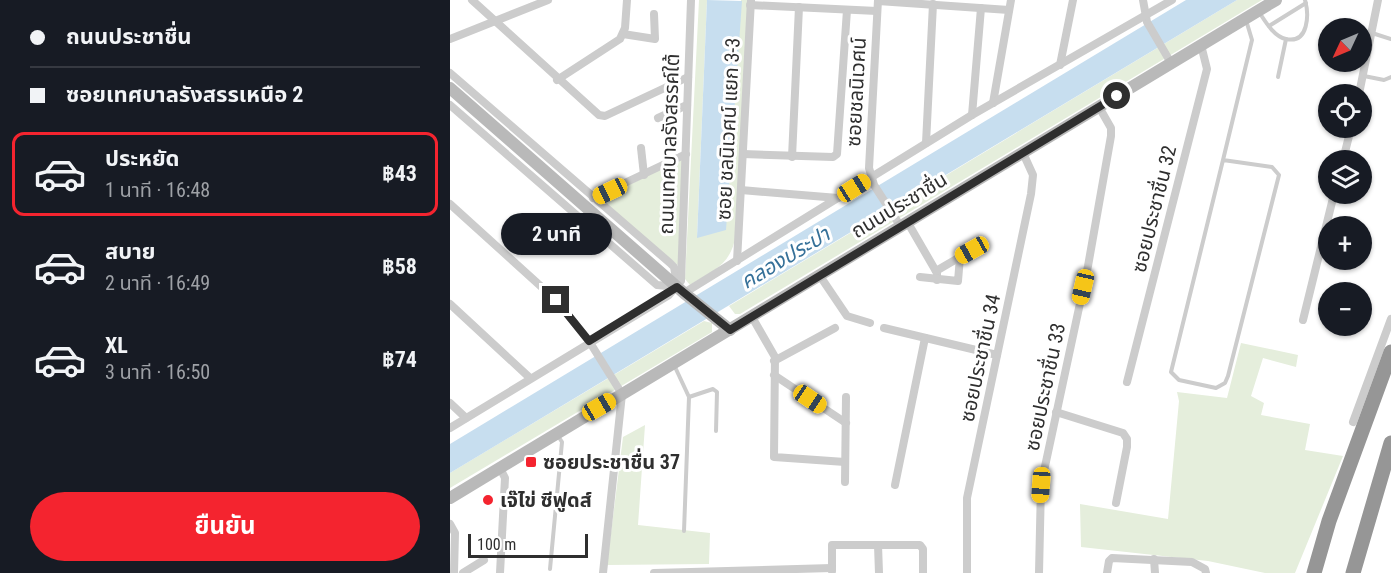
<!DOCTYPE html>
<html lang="th">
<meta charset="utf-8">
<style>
:root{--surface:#171b24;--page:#242831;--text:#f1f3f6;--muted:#9ea1a6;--line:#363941;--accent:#f4242f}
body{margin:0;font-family:"Roboto Condensed","Noto Sans Thai",sans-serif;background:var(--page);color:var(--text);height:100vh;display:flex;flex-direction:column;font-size:22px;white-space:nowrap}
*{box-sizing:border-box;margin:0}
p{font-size:20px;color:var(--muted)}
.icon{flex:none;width:33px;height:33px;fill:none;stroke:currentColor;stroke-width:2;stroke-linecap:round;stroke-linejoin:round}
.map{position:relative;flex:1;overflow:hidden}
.side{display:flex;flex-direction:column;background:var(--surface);width:450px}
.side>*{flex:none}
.banner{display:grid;align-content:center;height:132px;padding:0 30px;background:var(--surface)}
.needle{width:39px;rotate:226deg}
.controls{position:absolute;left:868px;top:18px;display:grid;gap:12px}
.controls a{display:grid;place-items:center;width:54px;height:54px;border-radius:50%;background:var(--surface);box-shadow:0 2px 4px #0004;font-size:30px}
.scale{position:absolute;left:18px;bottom:15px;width:120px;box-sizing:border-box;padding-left:6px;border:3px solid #2f2f2f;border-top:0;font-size:16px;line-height:21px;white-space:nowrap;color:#2f2f2f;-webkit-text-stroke:4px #fff;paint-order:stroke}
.end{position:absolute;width:27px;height:27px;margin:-14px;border:8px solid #2f2f2f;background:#fff;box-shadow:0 0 0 3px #fff}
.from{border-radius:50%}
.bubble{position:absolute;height:42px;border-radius:21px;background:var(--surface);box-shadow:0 2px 4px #0004;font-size:20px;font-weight:700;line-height:42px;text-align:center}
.car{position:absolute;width:18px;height:36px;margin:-18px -9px;border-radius:8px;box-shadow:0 0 4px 2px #0007;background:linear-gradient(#f5c518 24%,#345 0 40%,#f5c518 0 76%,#345 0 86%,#f5c518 0)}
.banner b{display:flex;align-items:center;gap:21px;height:57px;font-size:22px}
.banner b+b{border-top:2px solid var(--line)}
.banner i{width:15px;height:15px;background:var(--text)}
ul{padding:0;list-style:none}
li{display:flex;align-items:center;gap:18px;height:84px;margin:0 12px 9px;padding:0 18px;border:3px solid transparent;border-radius:12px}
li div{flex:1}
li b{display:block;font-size:22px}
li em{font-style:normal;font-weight:700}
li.selected{border-color:var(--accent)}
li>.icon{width:54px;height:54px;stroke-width:1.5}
.button{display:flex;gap:12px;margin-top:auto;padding:12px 30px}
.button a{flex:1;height:69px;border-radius:36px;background:var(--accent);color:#fff;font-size:24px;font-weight:700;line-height:69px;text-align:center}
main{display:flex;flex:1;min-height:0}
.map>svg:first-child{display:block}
.green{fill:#e5eedc}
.water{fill:#c7deef}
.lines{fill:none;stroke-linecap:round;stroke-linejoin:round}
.lane{stroke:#ccc;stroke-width:4}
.street{stroke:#ccc;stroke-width:8}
.secondary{stroke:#b9b9b9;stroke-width:12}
.highway{stroke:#969696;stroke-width:15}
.route{stroke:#2f2f2f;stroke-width:8}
.poi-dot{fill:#f4242f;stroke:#fff;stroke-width:2}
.labels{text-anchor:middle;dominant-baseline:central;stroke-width:6;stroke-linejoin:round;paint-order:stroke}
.street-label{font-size:20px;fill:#2f2f2f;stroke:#fff}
.poi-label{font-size:20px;font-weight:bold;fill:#2f2f2f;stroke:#fff;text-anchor:start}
.water-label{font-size:21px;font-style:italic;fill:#367199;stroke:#fff}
</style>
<main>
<section class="side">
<div class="banner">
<b><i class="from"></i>ถนนประชาชื่น</b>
<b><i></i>ซอยเทศบาลรังสรรเหนือ 2</b>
</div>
<ul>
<li class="selected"><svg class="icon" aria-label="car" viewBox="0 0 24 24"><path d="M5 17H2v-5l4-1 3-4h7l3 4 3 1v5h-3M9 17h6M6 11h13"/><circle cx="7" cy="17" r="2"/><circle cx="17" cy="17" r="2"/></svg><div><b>ประหยัด</b><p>1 นาที · 16:48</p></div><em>฿43</em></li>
<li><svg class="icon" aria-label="car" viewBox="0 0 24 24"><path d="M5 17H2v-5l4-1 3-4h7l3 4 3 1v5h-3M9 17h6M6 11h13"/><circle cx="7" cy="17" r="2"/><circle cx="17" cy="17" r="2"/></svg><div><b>สบาย</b><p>2 นาที · 16:49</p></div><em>฿58</em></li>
<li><svg class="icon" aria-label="car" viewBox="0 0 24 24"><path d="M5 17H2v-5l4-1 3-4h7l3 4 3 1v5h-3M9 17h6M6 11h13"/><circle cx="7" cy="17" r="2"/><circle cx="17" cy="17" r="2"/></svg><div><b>XL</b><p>3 นาที · 16:50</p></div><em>฿74</em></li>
</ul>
<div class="button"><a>ยืนยัน</a></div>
</section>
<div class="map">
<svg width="941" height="573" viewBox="0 0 941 573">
<rect width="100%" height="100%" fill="#fff"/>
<g class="green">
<path d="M249,0H257L247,237L291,0H299L286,235C280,266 265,269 240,285L235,279Z"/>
<polygon points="787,0 812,0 290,314 285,314 279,306"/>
<polygon points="233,157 229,266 150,200"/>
<polygon points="254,321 262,323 262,332 0,488 0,473"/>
<polygon points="791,343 848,355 846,367 813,358 801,396 814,403 811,415 860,424 855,450 893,456 845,573 815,573 758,561 631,547 630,504 718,519 729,401 727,392 777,398"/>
<polygon points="195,425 188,525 260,533 259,564 157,565 173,437"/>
</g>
<g class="water">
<polygon points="257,0 292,1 276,230 247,238"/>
<polygon points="736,0 787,0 0,473 0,444"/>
</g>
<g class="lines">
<g class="lane">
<path d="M809,12C815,21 824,37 836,39C859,44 859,14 855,0"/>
<polyline points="819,26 856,3"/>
<polyline points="922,33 941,39"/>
<polyline points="914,76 934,80 941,77"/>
<polyline points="828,77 836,39"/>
<polyline points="773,160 822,167 829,175 778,376 775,383 766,388 729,380 721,372 773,160 802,40 796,20"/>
<polyline points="225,367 239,397 234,531"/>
<polyline points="239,397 263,389 267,392 266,431"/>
<polyline points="100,569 112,442 108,436"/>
</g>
<g class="street">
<polyline points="22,0 149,115 155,116 238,77"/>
<polyline points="428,0 419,168 424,185 451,227"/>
<polyline points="693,0 697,22 721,63"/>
<polyline points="428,1 559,10"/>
<polyline points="300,5 427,11"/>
<polyline points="173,34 205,39 204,14"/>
<polyline points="0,39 98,0"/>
<polyline points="610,65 623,0"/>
<polyline points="0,73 220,263 224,267 227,284"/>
<polyline points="107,80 170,39 175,28 177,0"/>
<polyline points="909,94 928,0"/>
<polyline points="543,103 561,0"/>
<polyline points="0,105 207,285 227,287"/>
<polyline points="522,115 531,8"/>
<polyline points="208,118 237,105"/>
<polyline points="476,143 483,4"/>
<polyline points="191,148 194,175"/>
<polyline points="293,154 383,157 387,154 397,10"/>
<polyline points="342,157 349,7"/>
<polyline points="893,160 901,128"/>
<polyline points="291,190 388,198"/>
<polyline points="143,198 236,154"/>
<polyline points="0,204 106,300 139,341 172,394 153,573"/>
<polyline points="458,223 487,273 487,280"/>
<polyline points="287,261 301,0"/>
<polyline points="486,271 534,243"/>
<polyline points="370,276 397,316 420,323"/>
<polyline points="470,277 508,281 510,257"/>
<polyline points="234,293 522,115 722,0"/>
<polyline points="0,304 80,378"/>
<polyline points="302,317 325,357 324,457 395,462"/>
<polyline points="853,320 884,194"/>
<polyline points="434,328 547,355"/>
<polyline points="324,361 385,328"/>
<polyline points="324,375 396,423"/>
<polyline points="677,382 757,69 751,45"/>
<polyline points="0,403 16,418"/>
<polyline points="606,412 673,433 677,439 677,447 666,503"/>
<polyline points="903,422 941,319"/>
<polyline points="0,428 219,295 231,281 241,0"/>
<polyline points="395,482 396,397"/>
<polyline points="445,485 475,338"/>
<polyline points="0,524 5,533 4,573"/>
<polyline points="428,545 429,573"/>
<polyline points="704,559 705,573"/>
<polyline points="382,571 382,545 470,545 473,549 473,573"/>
<polyline points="13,573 34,560"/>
<polyline points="50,573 55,478 50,468"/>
<polyline points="204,573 382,568"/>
<polyline points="517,573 517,498 581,194 583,175 573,153"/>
<polyline points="589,573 591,485 638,266 661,136 661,128 649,107"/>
<polyline points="657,573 659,561 662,558 742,562 755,569 756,573"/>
</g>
<g class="secondary">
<polyline points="0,88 234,293 280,330"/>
<polyline points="0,498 826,0"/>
</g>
<g class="highway">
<polyline points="864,573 879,521 941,352"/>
<polyline points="903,573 941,443"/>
</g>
</g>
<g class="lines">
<polyline class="route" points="106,300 139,341 227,287 280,330 667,96"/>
</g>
<g class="poi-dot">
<rect x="75" y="456" width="12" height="12" rx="3"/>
<circle cx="38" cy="500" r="6"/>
</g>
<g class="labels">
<g class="street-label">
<text transform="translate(406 92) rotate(-87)">ซอยชลนิเวศน์</text>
<text transform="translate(278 129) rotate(-87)">ซอย ชลนิเวศน์ แยก 3-3</text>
<text transform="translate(219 144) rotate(-88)">ถนนเทศบาลรังสรรค์ใต้</text>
<text transform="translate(449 205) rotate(-31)">ถนนประชาชื่น</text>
<text transform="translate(704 209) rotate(-76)">ซอยประชาชื่น 32</text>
<text transform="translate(530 358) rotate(-78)">ซอยประชาชื่น 34</text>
<text transform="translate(595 387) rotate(-78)">ซอยประชาชื่น 33</text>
</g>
<g class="poi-label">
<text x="93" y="462">ซอยประชาชื่น 37</text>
<text x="50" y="500">เจ๊ไข่ ซีฟูดส์</text>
</g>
<g class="water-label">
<text transform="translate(335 258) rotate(-31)">คลองประปา</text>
</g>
</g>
</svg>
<div class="controls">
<a><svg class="needle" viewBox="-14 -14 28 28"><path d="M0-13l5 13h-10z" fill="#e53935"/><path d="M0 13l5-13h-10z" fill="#9ea1a6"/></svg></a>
<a><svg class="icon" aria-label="locate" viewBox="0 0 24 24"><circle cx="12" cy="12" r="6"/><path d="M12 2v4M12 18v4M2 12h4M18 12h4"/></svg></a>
<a><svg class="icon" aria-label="layers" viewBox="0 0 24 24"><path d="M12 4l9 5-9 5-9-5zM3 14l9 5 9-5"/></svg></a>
<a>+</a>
<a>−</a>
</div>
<div class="scale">100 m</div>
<i class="end from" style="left:667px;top:96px"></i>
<i class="end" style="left:106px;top:300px"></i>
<div class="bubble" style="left:51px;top:213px;width:111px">2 นาที</div>
<i class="car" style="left:404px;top:188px;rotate:58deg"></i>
<i class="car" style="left:160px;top:191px;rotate:245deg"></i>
<i class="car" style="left:522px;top:250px;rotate:241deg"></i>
<i class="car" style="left:633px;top:287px;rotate:193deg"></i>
<i class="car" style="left:360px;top:399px;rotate:124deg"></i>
<i class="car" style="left:149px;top:407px;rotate:60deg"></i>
<i class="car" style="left:591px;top:485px;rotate:184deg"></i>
</div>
</main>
